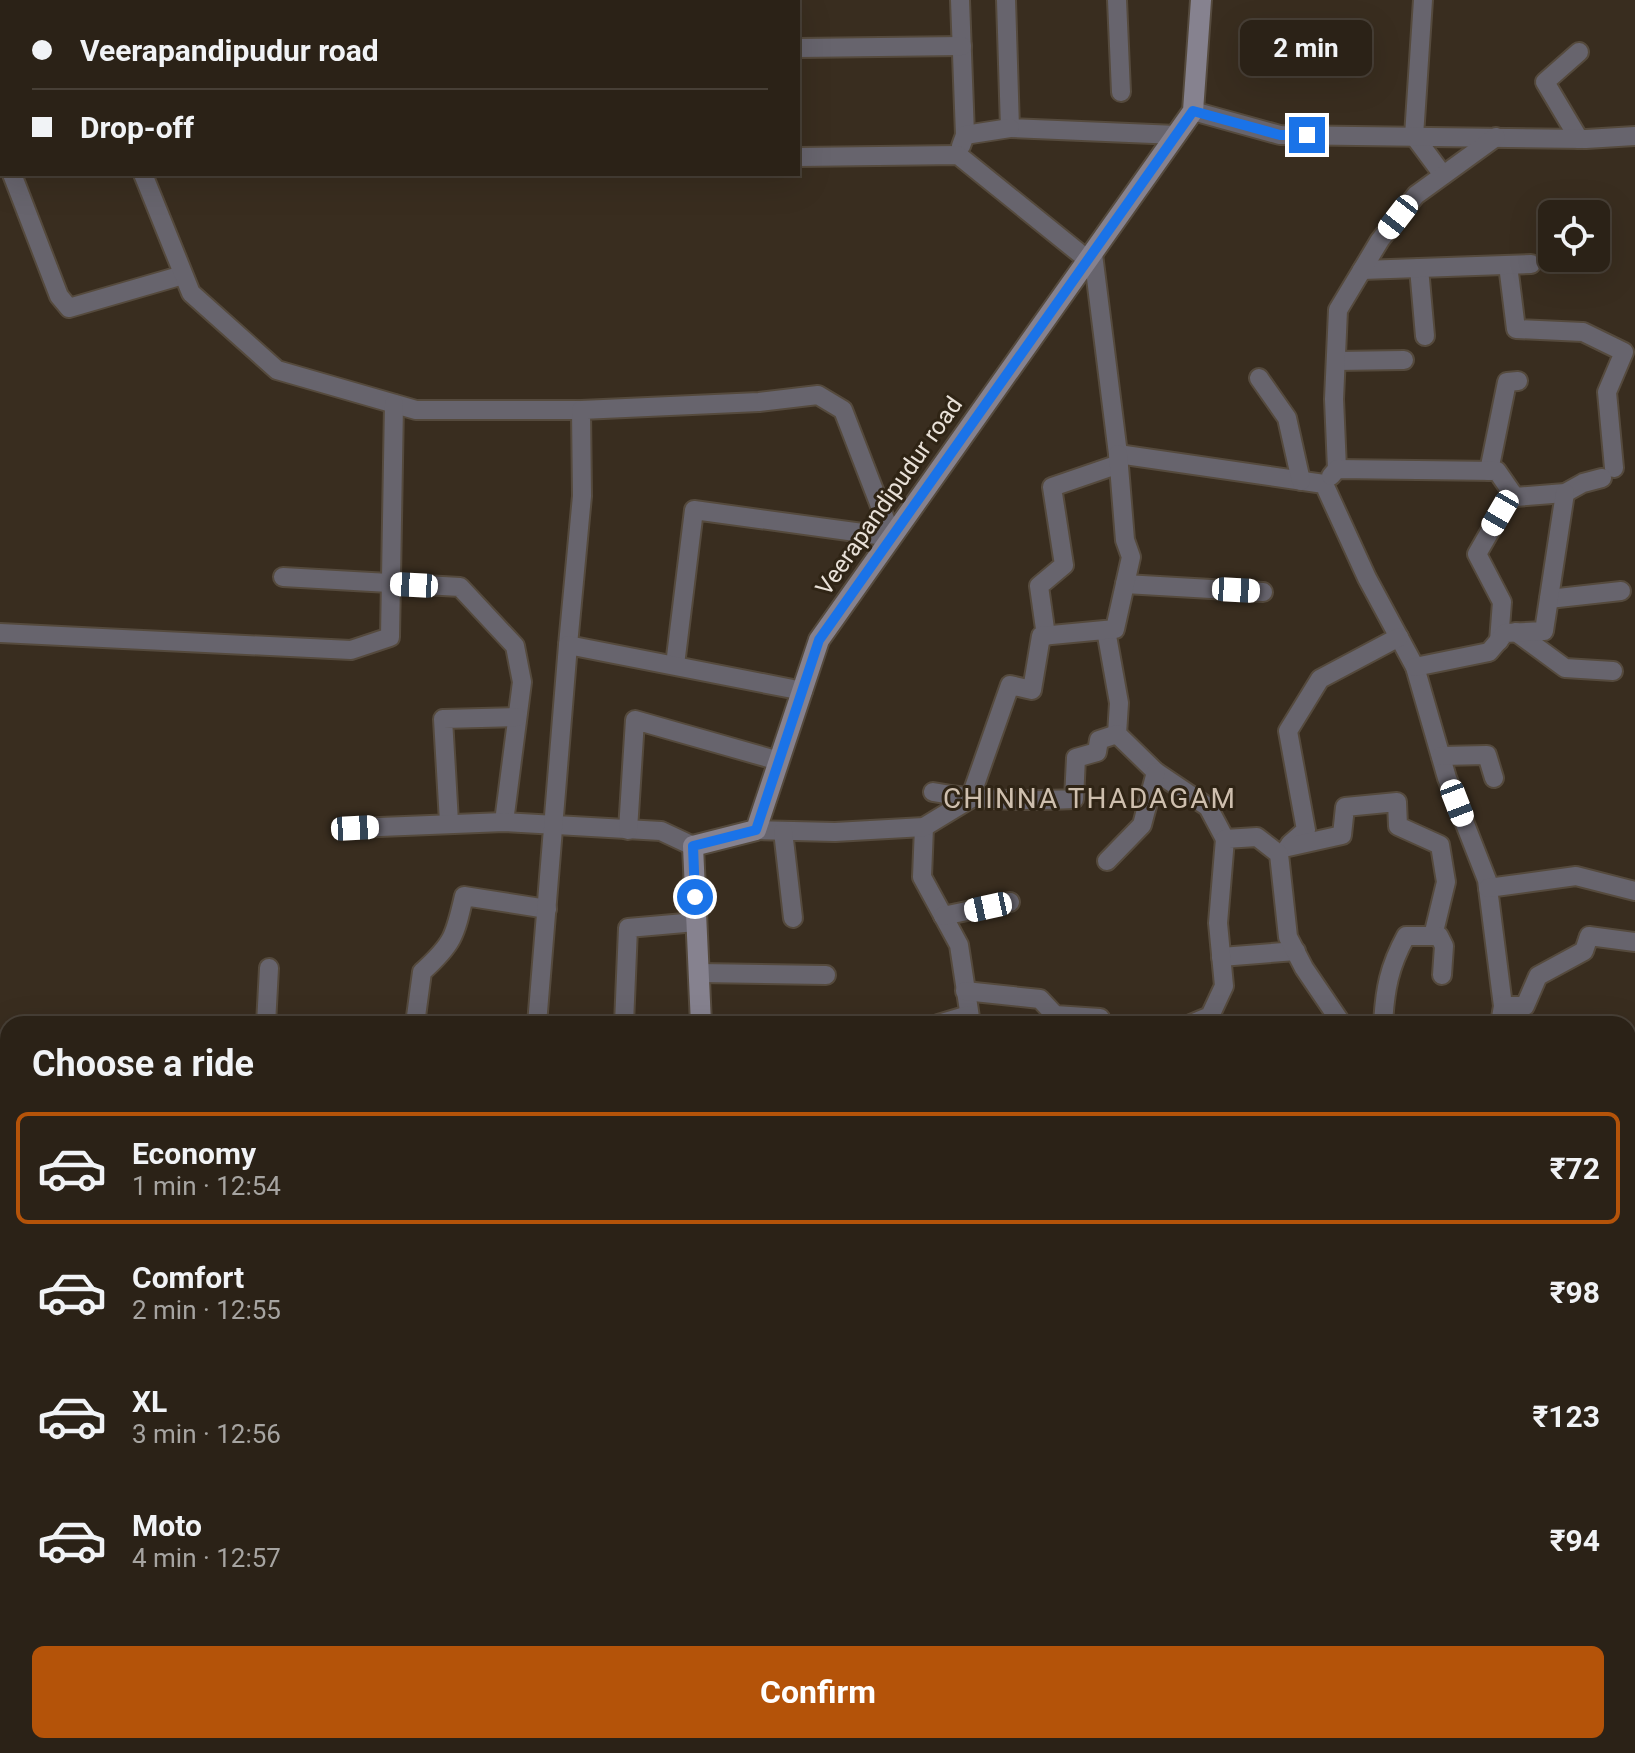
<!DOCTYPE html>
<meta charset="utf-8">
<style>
:root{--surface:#2b2217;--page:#332a20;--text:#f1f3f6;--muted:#a6a4a1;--line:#473f36;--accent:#b45309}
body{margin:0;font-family:Roboto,sans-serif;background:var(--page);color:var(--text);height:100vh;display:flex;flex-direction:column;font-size:30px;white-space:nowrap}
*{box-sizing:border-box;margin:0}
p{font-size:26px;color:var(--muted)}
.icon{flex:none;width:44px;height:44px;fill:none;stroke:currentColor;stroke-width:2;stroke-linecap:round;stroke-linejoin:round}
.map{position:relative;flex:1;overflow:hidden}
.sheet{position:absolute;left:0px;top:1016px;width:1636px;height:738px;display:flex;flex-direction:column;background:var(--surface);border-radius:24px 24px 0 0;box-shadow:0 8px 32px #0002,0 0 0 2px var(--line)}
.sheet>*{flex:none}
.banner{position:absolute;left:0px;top:0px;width:800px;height:176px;box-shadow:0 8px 32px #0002,0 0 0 2px var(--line);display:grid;align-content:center;height:176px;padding:0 32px;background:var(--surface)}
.fabs{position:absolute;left:1538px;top:200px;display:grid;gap:16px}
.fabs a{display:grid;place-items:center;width:72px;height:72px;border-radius:12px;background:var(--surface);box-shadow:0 8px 32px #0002,0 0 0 2px var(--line);font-size:40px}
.end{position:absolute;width:36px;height:36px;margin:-18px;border:10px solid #1a73e8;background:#fff;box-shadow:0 0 0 4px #fff}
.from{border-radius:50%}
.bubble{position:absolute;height:56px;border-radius:12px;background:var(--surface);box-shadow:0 8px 32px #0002,0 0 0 2px var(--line);font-size:26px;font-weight:700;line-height:56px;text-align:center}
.car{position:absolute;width:24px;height:48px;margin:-24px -12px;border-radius:10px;box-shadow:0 0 6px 2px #0007;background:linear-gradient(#fff 24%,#345 0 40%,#fff 0 76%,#345 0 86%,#fff 0)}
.banner b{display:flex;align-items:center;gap:28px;height:76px;font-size:30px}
.banner b+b{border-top:2px solid var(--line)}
.banner i{width:20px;height:20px;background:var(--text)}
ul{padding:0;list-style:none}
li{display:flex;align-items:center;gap:24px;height:112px;margin:0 16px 12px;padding:0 16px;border:4px solid transparent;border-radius:12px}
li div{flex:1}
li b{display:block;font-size:30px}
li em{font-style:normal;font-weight:700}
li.active{border-color:var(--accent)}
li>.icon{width:72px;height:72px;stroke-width:1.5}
h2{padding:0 32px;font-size:36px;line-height:96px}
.primary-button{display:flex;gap:16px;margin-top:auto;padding:16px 32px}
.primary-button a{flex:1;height:92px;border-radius:12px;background:var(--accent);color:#fff;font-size:32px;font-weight:700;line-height:92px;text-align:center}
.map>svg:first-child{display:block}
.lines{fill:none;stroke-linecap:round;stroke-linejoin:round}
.stream{stroke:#546c9c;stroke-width:5}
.street-casing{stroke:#554a3d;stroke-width:22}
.secondary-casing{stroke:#554a3d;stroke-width:24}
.street{stroke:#67646d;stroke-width:18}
.secondary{stroke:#86828f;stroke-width:20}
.route{stroke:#1a73e8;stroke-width:10}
.labels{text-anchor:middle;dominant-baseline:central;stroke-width:6;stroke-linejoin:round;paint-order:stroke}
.street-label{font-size:24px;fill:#e9e1d8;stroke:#2f2415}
.quarter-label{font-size:28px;letter-spacing:2px;fill:#cebfae;stroke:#2f2415}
</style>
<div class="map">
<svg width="1635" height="1753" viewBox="0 0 1635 1753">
<rect width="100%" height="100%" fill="#392d1f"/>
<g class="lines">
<g class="stream">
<polyline points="1628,1434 1635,1421"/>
<polyline points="1628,1588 1635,1628"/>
</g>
<defs>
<g id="street">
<polyline points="115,0 115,2"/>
<polyline points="615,0 615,2"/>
<polyline points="704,0 704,2"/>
<polyline points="960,0 965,135"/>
<polyline points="1006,0 1010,128 1177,135"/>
<polyline points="1117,0 1121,92"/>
<polyline points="1423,0 1414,136 1443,175"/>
<polyline points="380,2 380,0"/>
<polyline points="798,48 962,46"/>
<polyline points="1579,52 1545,82 1579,139"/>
<polyline points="1193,111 1280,135 1586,139 1635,136"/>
<polyline points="0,144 2,149"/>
<polyline points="961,146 965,135 1010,128"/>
<polyline points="798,157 958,155 1088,260"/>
<polyline points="12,174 59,296 69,308 183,275"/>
<polyline points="143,174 191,293 277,370 416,410 581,410"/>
<polyline points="1093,254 1118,454 1324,484 1367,578 1415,667 1447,778 1487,880 1503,1006 1500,1024"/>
<polyline points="1508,265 1516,329 1583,332 1624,352 1607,392 1614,468"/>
<polyline points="1419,268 1425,336"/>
<polyline points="1362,270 1531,264"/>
<polyline points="1336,361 1404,360"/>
<polyline points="1259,378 1287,418 1301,481"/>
<polyline points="1337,469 1334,399 1338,310 1380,240 1416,195 1496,137"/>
<polyline points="1489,471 1507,382 1518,381"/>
<polyline points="1331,476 1337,469 1497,471 1515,497 1565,493 1583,483 1602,478"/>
<polyline points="283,577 460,587 515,646 522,682 504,822"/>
<polyline points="1125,584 1263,592"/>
<polyline points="1549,599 1621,591"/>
<polyline points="1106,630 1119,703 1117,734"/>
<polyline points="1516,632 1565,668 1613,671"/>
<polyline points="0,633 351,650 390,637 394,404"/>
<polyline points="1046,636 1039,586 1064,565 1052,487 1119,464"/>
<polyline points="1499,641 1502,602 1477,554 1512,493"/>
<polyline points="568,645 582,496 581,410 759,402 818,395 843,410 892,537 694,510 675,665"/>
<polyline points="1415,667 1489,652 1505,633 1544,631 1565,493"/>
<polyline points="1441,756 1487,755 1494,778"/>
<path d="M933,792C981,801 1026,801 1074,799L1076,758L1097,752L1099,740L1117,734L1156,772L1208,807L1225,839"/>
<polyline points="449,822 443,719 517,717"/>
<polyline points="924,827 922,877 959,945 971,1024"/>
<polyline points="355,828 504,822 661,831 693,846"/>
<polyline points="628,830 635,720 779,761"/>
<polyline points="756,830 835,832 924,827 970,799 1010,685 1032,690 1041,636 1115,629 1131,557 1125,540 1118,454"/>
<polyline points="783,831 793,918"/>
<polyline points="1290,844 1306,830 1288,731 1320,679 1399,637"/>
<polyline points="1288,847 1342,835 1345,807 1397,802 1398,826 1440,845 1446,882 1433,936"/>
<polyline points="1107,861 1142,825 1156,772"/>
<polyline points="1488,888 1576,876 1635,891"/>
<polyline points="943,916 1010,902"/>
<polyline points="1221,957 1296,951"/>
<polyline points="699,973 826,975"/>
<polyline points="965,991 1040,999 1055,1015 1100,1018 1101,1024"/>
<polyline points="1503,1006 1525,1006 1538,976 1584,951 1589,936 1635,942"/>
<polyline points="266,1024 269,968"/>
<path d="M415,1024L422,972C453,944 455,936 464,896L547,909"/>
<polyline points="537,1024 568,645 803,691"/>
<polyline points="624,1024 628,928 696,922"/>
<polyline points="938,1024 968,1015"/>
<polyline points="1191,1024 1210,1016 1224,986 1218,923 1225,839 1257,837 1279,854 1288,937 1304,968 1342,1024"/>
<path d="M1383,1024C1385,989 1389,967 1406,936H1439L1444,946L1442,975"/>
<polyline points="0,1306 8,1311"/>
<polyline points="1628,1325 1635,1332"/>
<polyline points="749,1753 749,1746"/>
<polyline points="1106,1753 1108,1746"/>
<polyline points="1207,1753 1208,1746"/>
<polyline points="1391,1753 1392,1746"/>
<polyline points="1484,1753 1485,1746"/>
</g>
<g id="secondary">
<polyline points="701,1024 693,846 756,830 819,640 1193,111 1201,0"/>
<polyline points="0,1484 8,1473"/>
<polyline points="1038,1746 1038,1753"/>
</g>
</defs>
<use href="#street" class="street-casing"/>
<use href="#secondary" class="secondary-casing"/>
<use href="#street" class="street"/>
<use href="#secondary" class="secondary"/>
</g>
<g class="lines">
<polyline class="route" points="695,897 693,846 756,830 819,640 1193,111 1280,135 1307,135"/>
</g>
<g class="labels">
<g class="street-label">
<text transform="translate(889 496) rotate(-55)">Veerapandipudur road</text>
</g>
<g class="quarter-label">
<text x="1090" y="798">CHINNA THADAGAM</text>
</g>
</g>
</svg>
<div class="fabs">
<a><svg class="icon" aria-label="locate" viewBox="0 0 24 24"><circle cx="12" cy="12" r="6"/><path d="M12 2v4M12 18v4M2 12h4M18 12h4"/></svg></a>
</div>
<i class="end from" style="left:695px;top:897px"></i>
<i class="end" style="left:1307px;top:135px"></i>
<div class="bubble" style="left:1240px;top:20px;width:132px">2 min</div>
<i class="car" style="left:1398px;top:217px;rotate:218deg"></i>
<i class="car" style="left:1500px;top:513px;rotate:210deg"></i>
<i class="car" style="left:414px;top:585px;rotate:273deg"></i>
<i class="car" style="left:1236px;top:590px;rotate:93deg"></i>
<i class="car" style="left:1457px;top:803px;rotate:159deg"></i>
<i class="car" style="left:355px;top:828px;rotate:87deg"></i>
<i class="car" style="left:988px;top:907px;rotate:258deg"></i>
<div class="banner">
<b><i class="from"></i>Veerapandipudur road</b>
<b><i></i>Drop-off</b>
</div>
<section class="sheet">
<h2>Choose a ride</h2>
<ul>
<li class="active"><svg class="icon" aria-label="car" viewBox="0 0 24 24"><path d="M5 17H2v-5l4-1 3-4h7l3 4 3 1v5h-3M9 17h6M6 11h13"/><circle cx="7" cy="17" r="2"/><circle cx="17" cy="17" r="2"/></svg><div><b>Economy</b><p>1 min · 12:54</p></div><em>₹72</em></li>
<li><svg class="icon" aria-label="car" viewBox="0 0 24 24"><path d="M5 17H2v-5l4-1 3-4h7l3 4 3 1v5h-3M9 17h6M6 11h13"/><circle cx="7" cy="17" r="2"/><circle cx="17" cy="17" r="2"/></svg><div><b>Comfort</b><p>2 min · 12:55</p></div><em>₹98</em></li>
<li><svg class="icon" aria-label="car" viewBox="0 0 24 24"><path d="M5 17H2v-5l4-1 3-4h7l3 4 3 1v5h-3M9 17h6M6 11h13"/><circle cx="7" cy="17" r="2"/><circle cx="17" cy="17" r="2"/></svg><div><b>XL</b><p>3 min · 12:56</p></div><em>₹123</em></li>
<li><svg class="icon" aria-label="car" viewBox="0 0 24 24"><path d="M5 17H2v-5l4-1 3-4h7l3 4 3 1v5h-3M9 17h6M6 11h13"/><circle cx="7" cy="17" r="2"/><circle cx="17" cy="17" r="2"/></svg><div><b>Moto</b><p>4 min · 12:57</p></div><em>₹94</em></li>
</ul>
<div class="primary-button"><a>Confirm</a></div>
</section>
</div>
